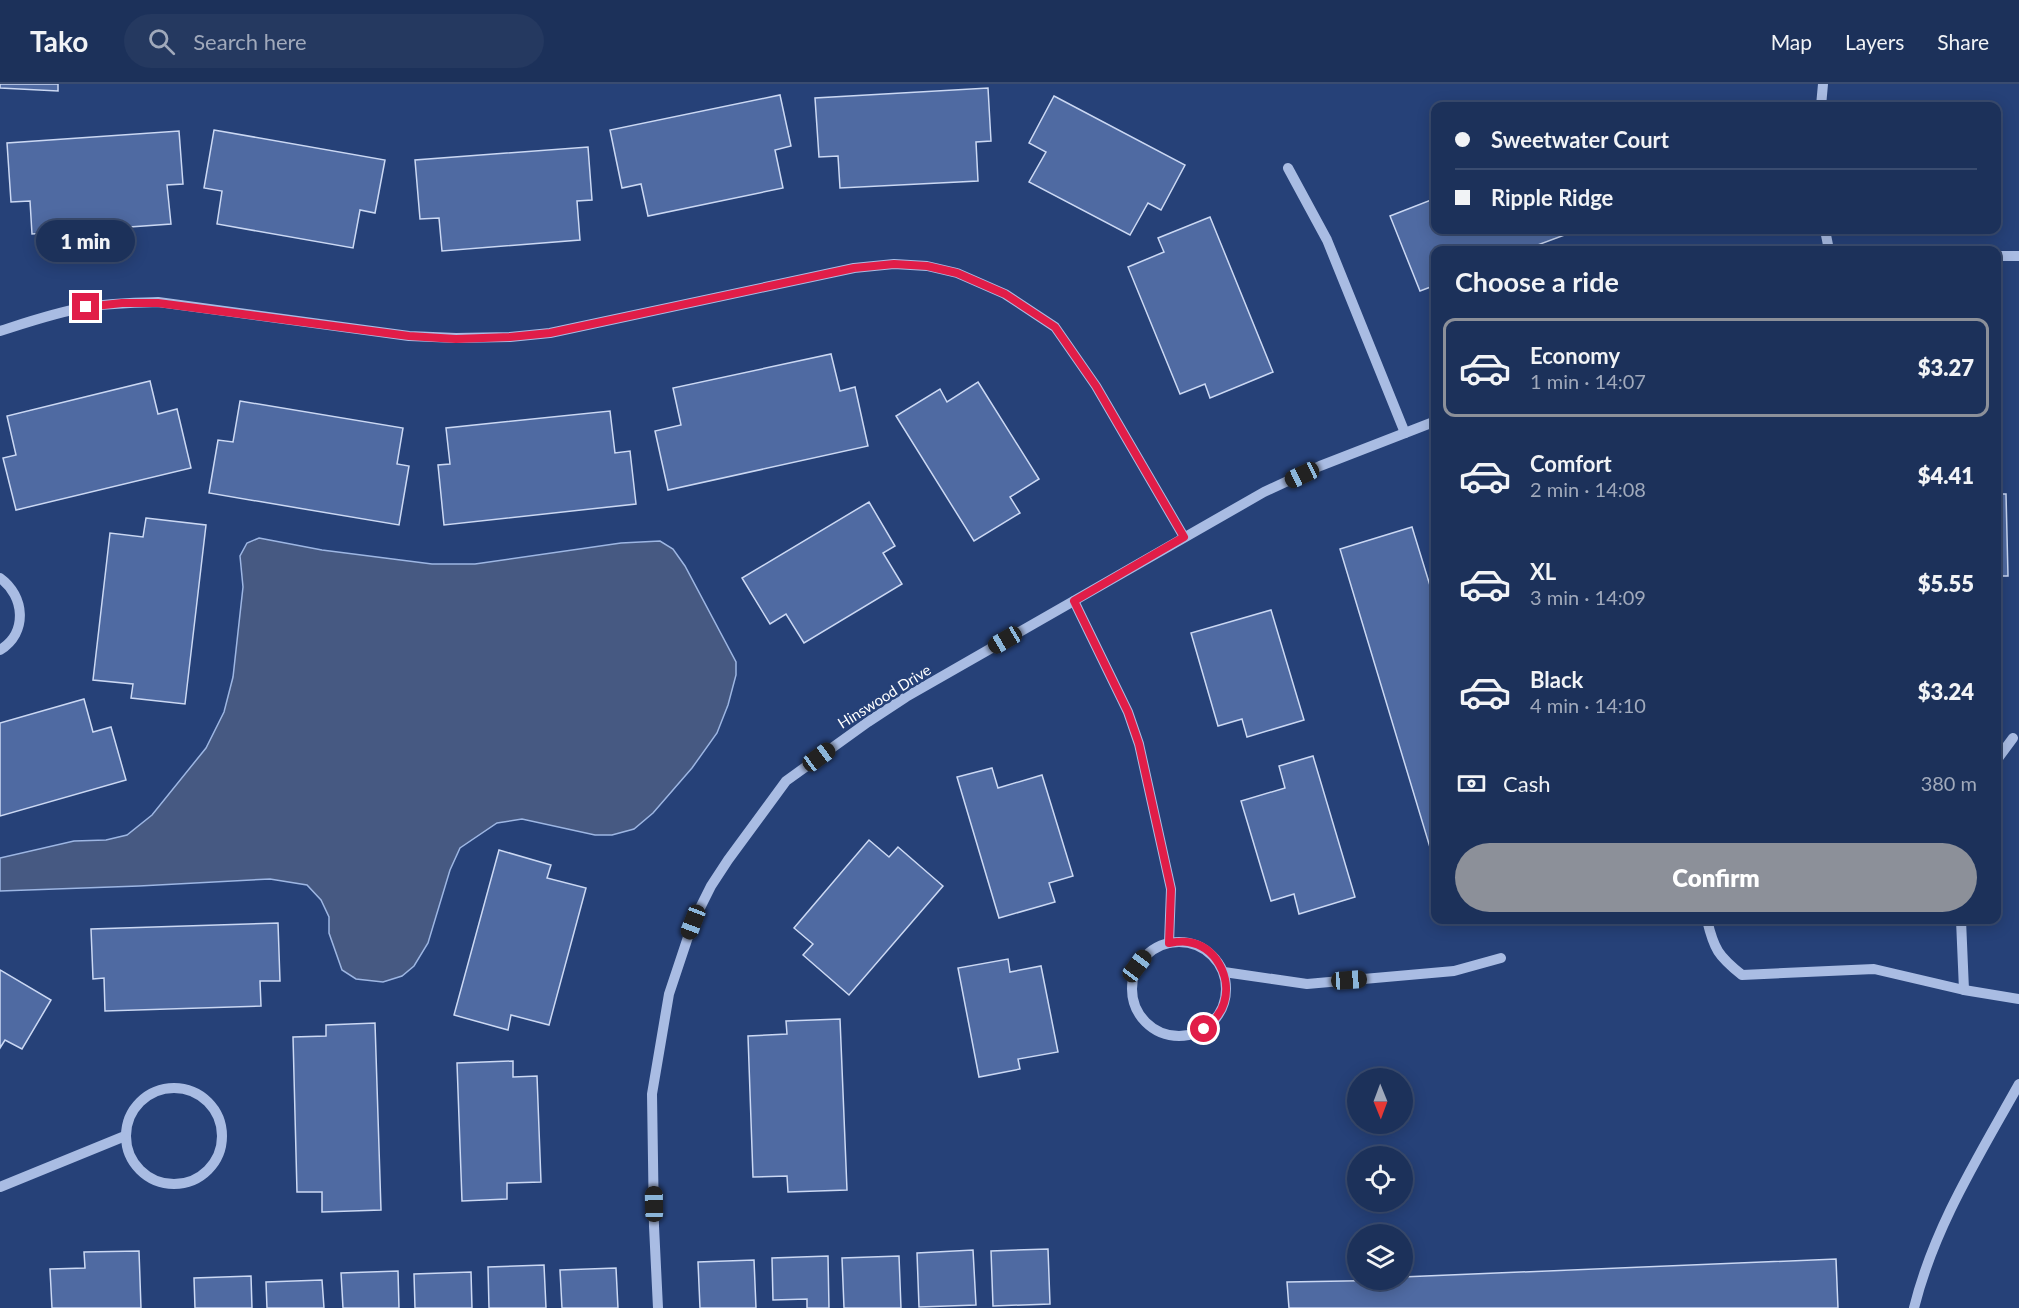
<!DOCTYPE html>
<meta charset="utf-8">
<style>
:root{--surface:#1c315a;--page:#253960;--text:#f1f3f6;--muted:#a0a9bb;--line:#3a4c70;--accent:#8c9099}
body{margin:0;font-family:Lato,sans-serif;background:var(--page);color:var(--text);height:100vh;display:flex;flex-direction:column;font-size:22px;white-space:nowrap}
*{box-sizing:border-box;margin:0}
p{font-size:20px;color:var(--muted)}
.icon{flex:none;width:33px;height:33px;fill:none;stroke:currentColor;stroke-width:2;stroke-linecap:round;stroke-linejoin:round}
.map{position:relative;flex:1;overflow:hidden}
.side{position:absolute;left:1431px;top:162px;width:570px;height:678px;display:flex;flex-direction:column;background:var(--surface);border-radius:12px;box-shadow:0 3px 15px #0003,0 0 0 2px var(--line)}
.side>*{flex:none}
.top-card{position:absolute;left:1431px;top:18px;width:570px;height:132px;border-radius:12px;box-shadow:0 3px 15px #0003,0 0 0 2px var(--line);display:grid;align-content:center;height:132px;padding:0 24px;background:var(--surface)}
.needle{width:39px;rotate:179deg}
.tools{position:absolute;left:1347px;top:984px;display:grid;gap:12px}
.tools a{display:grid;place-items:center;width:66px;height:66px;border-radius:50%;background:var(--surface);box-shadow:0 3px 15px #0003,0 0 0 2px var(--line);font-size:30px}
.end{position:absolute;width:27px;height:27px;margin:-14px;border:8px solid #e11d48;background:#fff;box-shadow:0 0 0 3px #fff}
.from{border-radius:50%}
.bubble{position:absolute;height:42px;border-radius:21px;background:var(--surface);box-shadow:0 3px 15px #0003,0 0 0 2px var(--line);font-size:20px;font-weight:800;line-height:42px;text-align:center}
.car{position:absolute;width:18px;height:36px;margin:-18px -9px;border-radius:8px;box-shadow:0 0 4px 2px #0007;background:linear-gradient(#222 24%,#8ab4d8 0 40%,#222 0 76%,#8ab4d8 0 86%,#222 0)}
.top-card b{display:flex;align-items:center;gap:21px;height:57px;font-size:22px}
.top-card b+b{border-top:2px solid var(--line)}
.top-card i{width:15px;height:15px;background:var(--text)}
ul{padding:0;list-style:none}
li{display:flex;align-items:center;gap:18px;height:99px;margin:0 12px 9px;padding:0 12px;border:3px solid transparent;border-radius:12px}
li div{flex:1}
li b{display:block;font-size:22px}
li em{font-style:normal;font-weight:800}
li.active{border-color:var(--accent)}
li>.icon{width:54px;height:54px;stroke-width:1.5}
h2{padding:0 24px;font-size:27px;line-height:72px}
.pay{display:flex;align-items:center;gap:15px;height:66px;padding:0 24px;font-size:22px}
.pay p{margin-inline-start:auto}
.primary-button{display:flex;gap:12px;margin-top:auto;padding:12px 24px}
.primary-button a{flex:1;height:69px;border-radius:36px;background:var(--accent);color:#fff;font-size:24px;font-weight:800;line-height:69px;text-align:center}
header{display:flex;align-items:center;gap:36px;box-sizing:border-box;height:84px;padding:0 30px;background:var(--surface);border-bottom:2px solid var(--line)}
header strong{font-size:28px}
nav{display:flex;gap:33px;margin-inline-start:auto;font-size:21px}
.search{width:420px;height:54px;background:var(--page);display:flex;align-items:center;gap:15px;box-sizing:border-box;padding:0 21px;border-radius:33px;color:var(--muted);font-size:22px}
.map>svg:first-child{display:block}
.water{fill:#465982;stroke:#9db6e3;stroke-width:1.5}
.building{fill:#4f6aa2;stroke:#cbd8f3;stroke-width:1.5}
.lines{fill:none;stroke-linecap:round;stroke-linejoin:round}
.minor{stroke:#a9bce3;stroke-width:10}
.route{stroke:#e11d48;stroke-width:8}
.labels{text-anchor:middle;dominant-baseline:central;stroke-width:5;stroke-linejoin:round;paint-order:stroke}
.street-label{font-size:15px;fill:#fff;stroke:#264178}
</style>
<header>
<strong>Tako</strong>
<div class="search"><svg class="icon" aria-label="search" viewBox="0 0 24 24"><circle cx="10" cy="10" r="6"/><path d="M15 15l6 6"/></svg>Search here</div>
<nav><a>Map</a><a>Layers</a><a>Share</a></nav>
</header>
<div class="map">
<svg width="2019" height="1224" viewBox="0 0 2019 1224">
<rect width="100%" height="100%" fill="#264178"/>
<polygon class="water" points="259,454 322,466 432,480 475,480 621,459 660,457 673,465 685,482 736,578 736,591 728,621 717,649 692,684 653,729 634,745 612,751 595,751 522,735 497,739 460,764 450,786 428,859 414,882 402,892 383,898 356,895 342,886 329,849 329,833 321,816 307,801 270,795 139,802 0,807 0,774 74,757 106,756 127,751 152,731 206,664 224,628 233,593 243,503 240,472 247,459"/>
<g class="building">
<polygon points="0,0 58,0 58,7 0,4"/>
<polygon points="988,4 991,57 976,58 978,97 840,104 838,72 819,73 815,14"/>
<polygon points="780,11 791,62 775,66 783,104 648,132 641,100 622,104 610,46"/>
<polygon points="1054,12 1185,81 1161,126 1148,119 1130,151 1029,98 1046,68 1029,59"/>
<polygon points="214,46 385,76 375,129 360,126 353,164 217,140 222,107 204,104"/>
<polygon points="179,47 183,100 167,101 171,140 32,150 30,117 11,118 7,59"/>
<polygon points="588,63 592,116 577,117 580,156 442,167 439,134 420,135 415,76"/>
<polygon points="1436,114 1436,146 1578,146 1524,166 1436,166 1436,201 1420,207 1390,132"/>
<polygon points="1210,133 1273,288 1210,314 1205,300 1180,310 1128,183 1164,168 1158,154"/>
<polygon points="831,270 840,307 855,303 868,362 668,406 655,347 681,341 673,304"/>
<polygon points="150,297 158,330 177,325 191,384 16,426 3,374 16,371 7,332"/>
<polygon points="978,298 1039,395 1010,413 1020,429 974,457 896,332 940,305 947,318"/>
<polygon points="240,317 403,344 397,380 409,382 399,441 209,409 218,356 233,358"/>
<polygon points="610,327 615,369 630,367 636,420 444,441 438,381 450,380 446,344"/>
<polygon points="1996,410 2006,410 2008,492 1996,492"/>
<polygon points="869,418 895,462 883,469 902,500 804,559 786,530 770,540 742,494"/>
<polygon points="146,434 206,441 185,620 131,614 133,600 93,596 110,449 143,453"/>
<polygon points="1412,443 1436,521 1436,768 1432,770 1340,465"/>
<polygon points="1271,526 1304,636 1247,653 1242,635 1218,642 1191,549"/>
<polygon points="84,615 93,648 111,643 126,696 0,732 0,639"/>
<polygon points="1313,672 1355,813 1299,830 1294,810 1271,817 1241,717 1285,704 1279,682"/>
<polygon points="992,684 998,704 1042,691 1073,792 1049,799 1055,818 999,834 957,693"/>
<polygon points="869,756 889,773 898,763 943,802 849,911 803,871 813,860 794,844"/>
<polygon points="499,766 551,781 547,794 586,804 549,941 511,931 508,946 454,931"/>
<polygon points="1766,836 1853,836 1766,840"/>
<polygon points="278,839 280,897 260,897 261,922 105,927 104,894 93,895 91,845"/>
<polygon points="1008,875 1010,888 1041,882 1058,968 1018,975 1020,985 979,993 958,884"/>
<polygon points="0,886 51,916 22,965 5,956 0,964"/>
<polygon points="840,935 847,1106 788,1108 787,1092 753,1093 748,952 787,950 786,937"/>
<polygon points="375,939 381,1126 322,1128 322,1108 297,1108 293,953 326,952 326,941"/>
<polygon points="513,977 513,993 537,992 541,1098 507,1099 507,1115 462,1117 457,979"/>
<polygon points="1048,1165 1050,1220 993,1222 991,1167"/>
<polygon points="973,1166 976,1221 919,1223 917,1169"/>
<polygon points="139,1167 141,1224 52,1224 50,1185 85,1184 84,1168"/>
<polygon points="828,1172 829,1224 807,1224 807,1215 773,1216 772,1174"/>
<polygon points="899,1172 901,1224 844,1224 842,1174"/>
<polygon points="1836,1175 1838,1224 1289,1224 1287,1198 1402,1196 1402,1193"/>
<polygon points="754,1176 756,1224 700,1224 698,1178"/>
<polygon points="544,1181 546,1224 489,1224 488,1183"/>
<polygon points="616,1184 618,1224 562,1224 560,1186"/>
<polygon points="398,1187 399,1224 343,1224 341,1189"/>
<polygon points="471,1188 472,1224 415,1224 414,1190"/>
<polygon points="251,1192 252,1224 195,1224 194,1194"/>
<polygon points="322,1196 324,1224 267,1224 266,1198"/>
</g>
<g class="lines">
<g class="minor">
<polyline points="1821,22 1823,0"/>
<polyline points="1288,84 1327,156 1405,349"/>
<polyline points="1825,146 1829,166"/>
<polyline points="1996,172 2019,172"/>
<path d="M0,247C28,238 57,228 87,223C110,219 134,219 158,218L409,252L456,254L510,253L550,249L854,184L894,180L927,182L957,189L1005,210L1055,243L1096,302L1184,453"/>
<path d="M0,494C25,512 28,549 0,566"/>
<polyline points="1074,517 1128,628 1139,660 1171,805 1169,859"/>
<polyline points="1996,677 2013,654"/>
<path d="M1707,836C1714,865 1718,872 1742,891L1874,885L1964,906L2019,915"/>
<polyline points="1961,836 1964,906"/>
<circle cx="1179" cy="905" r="47"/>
<polyline points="1224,888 1307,900 1454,887 1501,874"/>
<circle cx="174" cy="1052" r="48"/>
<polyline points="0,1103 125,1052"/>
<polyline points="658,1224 654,1142 652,1010 669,910 693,838 711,802 728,776 786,697 868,638 906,613 1264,408 1320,382 1436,337"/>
<path d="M1914,1224C1934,1143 1979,1072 2019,1000"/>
</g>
</g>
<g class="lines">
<path class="route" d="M86,223L122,219H158L409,252L456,255L510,253L550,249L854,184L894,180L927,182L957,189L1005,210L1055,243L1096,302L1184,453L1074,517L1128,628L1139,660L1171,805L1169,859C1175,858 1182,857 1188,858C1216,862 1232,894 1224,919C1221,930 1213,937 1204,945"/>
</g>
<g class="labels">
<g class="street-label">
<text transform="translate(884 612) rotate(-32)">Hinswood Drive</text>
</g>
</g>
</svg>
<div class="tools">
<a><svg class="needle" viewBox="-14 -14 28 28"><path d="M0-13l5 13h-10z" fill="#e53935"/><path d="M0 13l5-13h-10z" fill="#a0a9bb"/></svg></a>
<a><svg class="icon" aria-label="locate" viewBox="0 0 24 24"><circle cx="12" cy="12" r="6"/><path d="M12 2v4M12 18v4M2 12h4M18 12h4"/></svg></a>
<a><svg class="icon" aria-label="layers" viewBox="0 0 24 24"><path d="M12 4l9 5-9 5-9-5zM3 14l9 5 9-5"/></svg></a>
</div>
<i class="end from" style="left:1204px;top:945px"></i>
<i class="end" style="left:86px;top:223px"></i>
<div class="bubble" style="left:36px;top:136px;width:99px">1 min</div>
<i class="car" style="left:1302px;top:391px;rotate:245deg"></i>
<i class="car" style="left:1005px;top:556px;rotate:240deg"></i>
<i class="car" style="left:819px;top:673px;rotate:54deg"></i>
<i class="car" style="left:693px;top:838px;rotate:201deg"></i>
<i class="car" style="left:1137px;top:882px;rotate:37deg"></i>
<i class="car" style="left:1349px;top:896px;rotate:86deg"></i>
<i class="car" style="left:654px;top:1120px;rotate:359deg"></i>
<div class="top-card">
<b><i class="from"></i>Sweetwater Court</b>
<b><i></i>Ripple Ridge</b>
</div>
<section class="side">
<h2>Choose a ride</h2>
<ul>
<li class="active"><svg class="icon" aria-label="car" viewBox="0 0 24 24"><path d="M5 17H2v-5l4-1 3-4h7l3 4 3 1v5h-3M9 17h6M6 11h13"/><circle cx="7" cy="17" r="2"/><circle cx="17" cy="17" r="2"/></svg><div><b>Economy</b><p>1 min · 14:07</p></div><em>$3.27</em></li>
<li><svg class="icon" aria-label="car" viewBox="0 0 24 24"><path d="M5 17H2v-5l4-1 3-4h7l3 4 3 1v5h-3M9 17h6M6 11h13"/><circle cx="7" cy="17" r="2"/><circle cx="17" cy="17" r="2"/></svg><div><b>Comfort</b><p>2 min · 14:08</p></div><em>$4.41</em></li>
<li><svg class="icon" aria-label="car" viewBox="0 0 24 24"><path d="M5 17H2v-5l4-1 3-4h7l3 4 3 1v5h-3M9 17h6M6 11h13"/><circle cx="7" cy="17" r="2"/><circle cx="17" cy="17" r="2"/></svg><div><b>XL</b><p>3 min · 14:09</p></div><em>$5.55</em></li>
<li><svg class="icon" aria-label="car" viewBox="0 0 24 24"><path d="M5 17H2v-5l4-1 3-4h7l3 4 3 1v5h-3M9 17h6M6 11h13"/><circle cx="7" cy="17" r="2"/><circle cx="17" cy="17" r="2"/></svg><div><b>Black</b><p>4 min · 14:10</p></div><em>$3.24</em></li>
</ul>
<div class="pay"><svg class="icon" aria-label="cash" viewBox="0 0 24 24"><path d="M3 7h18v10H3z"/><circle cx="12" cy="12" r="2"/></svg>Cash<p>380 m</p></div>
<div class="primary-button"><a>Confirm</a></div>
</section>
</div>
